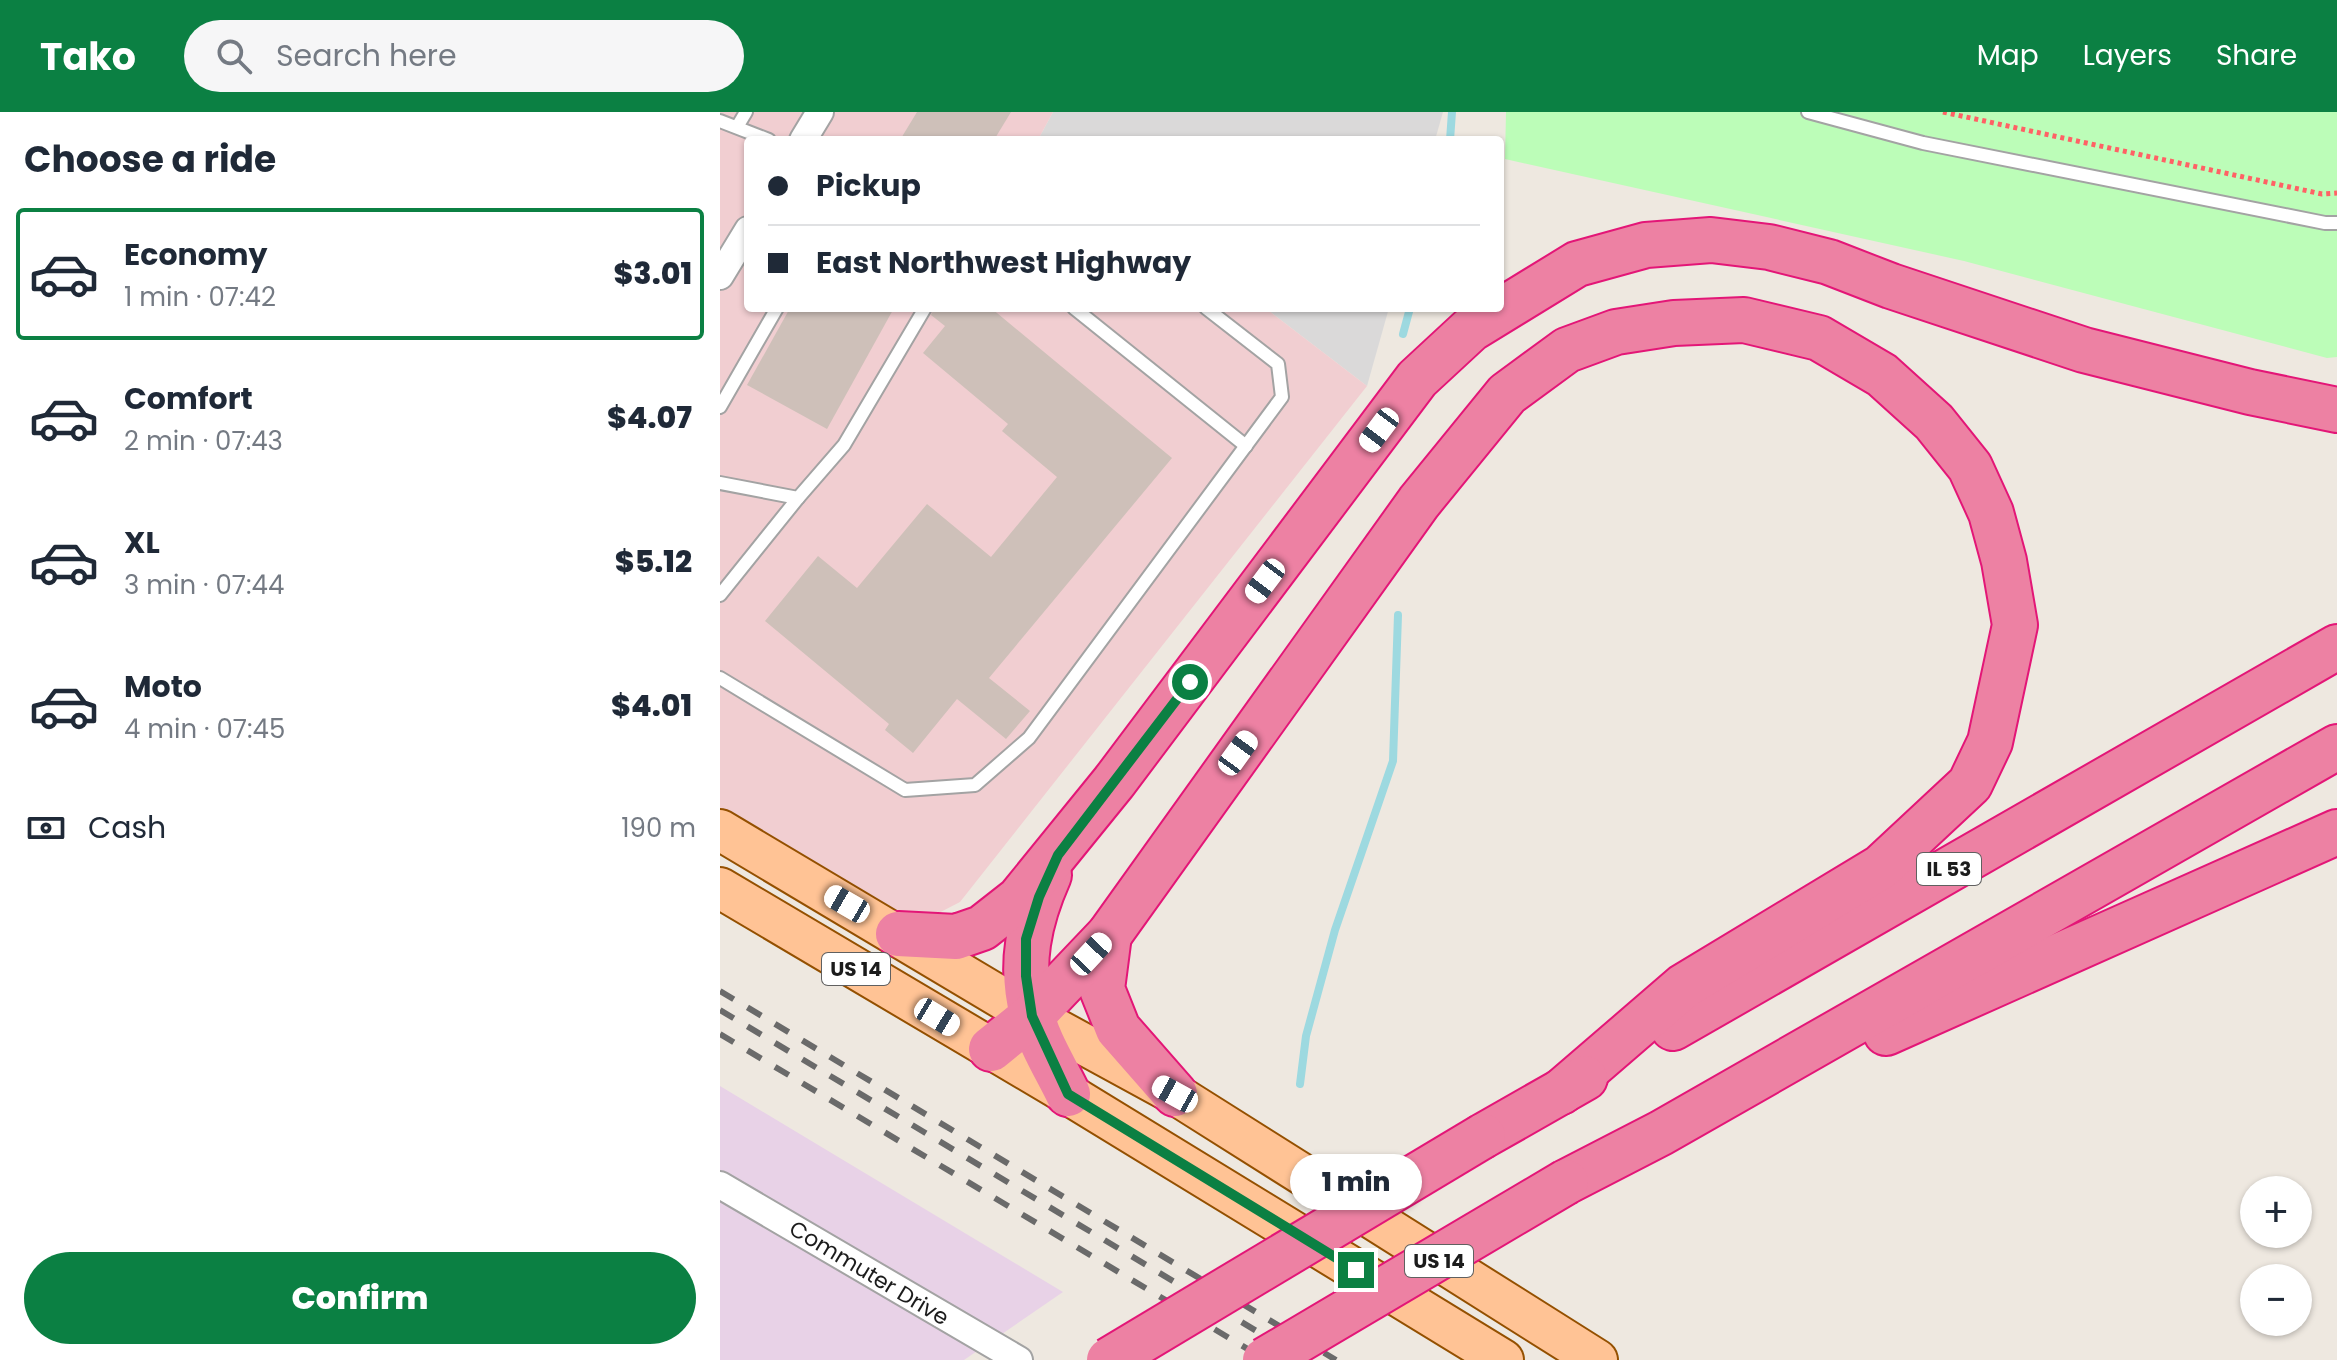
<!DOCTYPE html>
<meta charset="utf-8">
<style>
:root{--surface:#fff;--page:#f6f6f7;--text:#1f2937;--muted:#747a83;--line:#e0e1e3;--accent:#0b8043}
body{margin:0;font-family:Poppins,sans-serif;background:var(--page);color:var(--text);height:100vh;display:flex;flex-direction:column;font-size:30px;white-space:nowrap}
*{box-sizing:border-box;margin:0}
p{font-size:26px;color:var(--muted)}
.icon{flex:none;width:44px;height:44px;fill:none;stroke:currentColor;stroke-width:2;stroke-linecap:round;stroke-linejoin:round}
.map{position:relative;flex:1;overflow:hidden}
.side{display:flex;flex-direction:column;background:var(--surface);width:720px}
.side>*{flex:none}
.banner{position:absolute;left:24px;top:24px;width:760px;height:176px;border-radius:8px;box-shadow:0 2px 6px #0004;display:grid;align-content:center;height:176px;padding:0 24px;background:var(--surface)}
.tools{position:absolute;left:1520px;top:1064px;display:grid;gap:16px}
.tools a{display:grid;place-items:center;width:72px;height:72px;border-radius:50%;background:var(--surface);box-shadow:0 2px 6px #0004;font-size:40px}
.end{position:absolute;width:36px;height:36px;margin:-18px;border:10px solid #0b8043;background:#fff;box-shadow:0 0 0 4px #fff}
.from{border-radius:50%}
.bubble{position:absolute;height:56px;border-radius:28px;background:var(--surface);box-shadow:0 2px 6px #0004;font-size:26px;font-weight:800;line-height:56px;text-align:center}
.car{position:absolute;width:24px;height:48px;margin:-24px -12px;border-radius:10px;box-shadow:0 0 6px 2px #0007;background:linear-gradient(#fff 24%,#345 0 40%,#fff 0 76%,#345 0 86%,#fff 0)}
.banner b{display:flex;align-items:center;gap:28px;height:76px;font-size:30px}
.banner b+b{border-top:2px solid var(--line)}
.banner i{width:20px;height:20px;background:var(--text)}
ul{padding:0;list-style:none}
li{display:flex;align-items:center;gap:24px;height:132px;margin:0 16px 12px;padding:0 8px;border:4px solid transparent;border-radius:8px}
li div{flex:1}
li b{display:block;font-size:30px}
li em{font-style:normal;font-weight:800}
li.selected{border-color:var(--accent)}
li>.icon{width:72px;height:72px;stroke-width:1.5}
h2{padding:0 24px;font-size:36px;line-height:96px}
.pay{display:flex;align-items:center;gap:20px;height:88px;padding:0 24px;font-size:30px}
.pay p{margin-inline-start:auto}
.primary-button{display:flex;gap:16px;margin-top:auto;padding:16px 24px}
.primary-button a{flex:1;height:92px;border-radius:48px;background:var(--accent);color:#fff;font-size:32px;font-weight:800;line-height:92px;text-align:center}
header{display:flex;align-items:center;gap:48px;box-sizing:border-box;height:112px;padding:0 40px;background:var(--accent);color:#fff}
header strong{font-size:38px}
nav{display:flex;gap:44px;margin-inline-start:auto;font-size:28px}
.search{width:560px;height:72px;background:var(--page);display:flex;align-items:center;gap:20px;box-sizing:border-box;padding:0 28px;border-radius:44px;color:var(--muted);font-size:30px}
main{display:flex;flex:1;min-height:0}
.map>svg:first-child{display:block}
.residential{fill:#dad9d9}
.commercial{fill:#f1ced1}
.industrial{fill:#e8d2e7}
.park{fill:#bcfdb8}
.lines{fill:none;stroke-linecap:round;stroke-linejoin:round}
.stream{stroke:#9dd9e0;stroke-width:8}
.building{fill:#cec0b9}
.lane-casing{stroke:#a3a3a3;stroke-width:16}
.street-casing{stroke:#a3a3a3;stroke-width:30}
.primary-casing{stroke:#945000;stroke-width:44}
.highway-casing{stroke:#e31677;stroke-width:48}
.path{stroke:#ff6165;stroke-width:5;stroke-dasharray:4 4;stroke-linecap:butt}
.lane{stroke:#fff;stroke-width:12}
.street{stroke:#fff;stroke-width:26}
.primary{stroke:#ffc395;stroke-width:40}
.highway{stroke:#ed81a3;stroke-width:44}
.rail{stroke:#6a6a6a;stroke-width:6;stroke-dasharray:16 16;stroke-linecap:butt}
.highway-bridge-casing{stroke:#e31677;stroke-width:48;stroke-linecap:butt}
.highway-bridge{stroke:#ed81a3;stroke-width:44}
.route{stroke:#0b8043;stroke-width:10}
.labels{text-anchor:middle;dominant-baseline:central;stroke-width:7;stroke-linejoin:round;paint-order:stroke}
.shield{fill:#fff;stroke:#606060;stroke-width:2}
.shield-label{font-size:20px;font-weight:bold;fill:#1c1c1c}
.street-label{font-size:22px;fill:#1c1c1c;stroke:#fff}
</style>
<header>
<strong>Tako</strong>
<div class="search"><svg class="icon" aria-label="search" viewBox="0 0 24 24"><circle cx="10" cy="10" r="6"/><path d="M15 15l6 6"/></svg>Search here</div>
<nav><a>Map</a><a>Layers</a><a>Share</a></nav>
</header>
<main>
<section class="side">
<h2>Choose a ride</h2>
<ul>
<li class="selected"><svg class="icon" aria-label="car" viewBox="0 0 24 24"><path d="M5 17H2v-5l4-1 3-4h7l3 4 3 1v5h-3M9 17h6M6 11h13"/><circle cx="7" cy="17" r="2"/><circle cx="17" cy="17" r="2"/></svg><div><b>Economy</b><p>1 min · 07:42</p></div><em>$3.01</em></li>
<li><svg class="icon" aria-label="car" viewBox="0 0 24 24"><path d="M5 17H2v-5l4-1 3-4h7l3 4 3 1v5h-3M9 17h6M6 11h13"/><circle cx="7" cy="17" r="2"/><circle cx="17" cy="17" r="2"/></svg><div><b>Comfort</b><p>2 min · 07:43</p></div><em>$4.07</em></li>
<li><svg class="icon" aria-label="car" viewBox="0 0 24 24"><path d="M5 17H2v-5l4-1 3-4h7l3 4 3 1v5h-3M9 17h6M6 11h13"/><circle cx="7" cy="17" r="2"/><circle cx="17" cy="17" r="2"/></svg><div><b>XL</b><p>3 min · 07:44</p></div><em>$5.12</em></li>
<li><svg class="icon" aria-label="car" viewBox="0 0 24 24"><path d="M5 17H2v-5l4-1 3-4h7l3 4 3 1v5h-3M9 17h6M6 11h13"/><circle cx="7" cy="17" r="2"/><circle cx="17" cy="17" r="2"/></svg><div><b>Moto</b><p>4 min · 07:45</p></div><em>$4.01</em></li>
</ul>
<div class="pay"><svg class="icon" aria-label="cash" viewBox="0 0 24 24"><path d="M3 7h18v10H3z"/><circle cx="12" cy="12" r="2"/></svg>Cash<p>190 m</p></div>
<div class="primary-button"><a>Confirm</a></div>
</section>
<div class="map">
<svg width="1617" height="1248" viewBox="0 0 1617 1248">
<rect width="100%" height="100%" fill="#eee8e0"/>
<g class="residential">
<polygon points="333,0 723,0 715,28 325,28 320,24"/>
<polygon points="545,196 669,196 647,274"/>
</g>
<polygon class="commercial" points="0,0 333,0 320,24 325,28 28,28 28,196 545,196 647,274 240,790 178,822 0,718"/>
<polygon class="industrial" points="0,974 343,1180 244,1248 0,1248"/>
<polygon class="park" points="786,0 1617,0 1617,245 1607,246 1244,149 785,47"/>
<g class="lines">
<g class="stream">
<polyline points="730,28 732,0"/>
<polyline points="683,222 690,196"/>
<polyline points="580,972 586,924 615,818 673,649 678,503"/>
</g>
</g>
<g class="building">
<polygon points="197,0 291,0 274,28 180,28"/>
<polygon points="70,196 174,196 107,317 27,273"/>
<polygon points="214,196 271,196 452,346 269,566 310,599 286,627 237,587 193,641 165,618 169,612 45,509 98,444 137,476 207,392 271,445 337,365 282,319 288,312 203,241 225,214 211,203"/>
</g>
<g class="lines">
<defs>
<g id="lane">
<polyline points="1088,0 1203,31 1605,111 1617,111"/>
<polyline points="0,9 49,28"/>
<polyline points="17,15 26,0"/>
<polyline points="354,196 526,334"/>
<polyline points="0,295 57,196"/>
<polyline points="0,371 78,386 124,333 205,196"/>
<polyline points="0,483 78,386"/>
<polyline points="0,566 185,678 255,673 309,626 562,285 558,252 486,196"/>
</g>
<g id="street">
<polyline points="83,28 100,0"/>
<polyline points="0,164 28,118"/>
<polyline points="0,1073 299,1248"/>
</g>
<g id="primary">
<polyline points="0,718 312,904 455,982 877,1248"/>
<polyline points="0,776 348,982 783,1248"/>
</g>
<g id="highway">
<path d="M329,763C309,808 299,853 312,902C318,929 336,957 348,982"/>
<polyline points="178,822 236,825 262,816 299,787 394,670 697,267 751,217 857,152 926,133 991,128 1049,135 1109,150 1171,174 1364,238 1530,280 1617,298"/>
<polyline points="389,823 382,877 398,917 455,982"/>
<polyline points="953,916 1617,535"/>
<polyline points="1166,921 1617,720"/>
<polyline points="271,937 312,904 389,823 699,390 787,282 847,238 896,220 954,211 1024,208 1099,226 1162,263 1214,310 1250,355 1271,401 1284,449 1295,513 1270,630 1250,672 1161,755 964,874 841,980"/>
<polyline points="763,1024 865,966"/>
<polyline points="846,1070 941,1021 1617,635"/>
</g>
</defs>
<use href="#lane" class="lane-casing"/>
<use href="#street" class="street-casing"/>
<use href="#primary" class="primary-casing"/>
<use href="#highway" class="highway-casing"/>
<polyline class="path" points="1223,0 1602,82 1617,81"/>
<use href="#lane" class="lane"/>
<use href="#street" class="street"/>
<use href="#primary" class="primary"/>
<use href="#highway" class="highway"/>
<g class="rail">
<polyline points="0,879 616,1248"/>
<polyline points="0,898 585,1248"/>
<polyline points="0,922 546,1248"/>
</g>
<defs>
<g id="highway-bridge">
<polyline points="389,1248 763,1024"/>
<polyline points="545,1248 846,1070"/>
</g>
</defs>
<use href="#highway-bridge" class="highway-bridge-casing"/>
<use href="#highway-bridge" class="highway-bridge"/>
</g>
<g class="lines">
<polyline class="route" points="470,570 338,743 319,785 306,827 306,864 312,904 348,982 636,1158"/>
</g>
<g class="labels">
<g class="shield">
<rect x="1197" y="741" width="64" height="32" rx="6"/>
<rect x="102" y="841" width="68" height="32" rx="6"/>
<rect x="685" y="1133" width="68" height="32" rx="6"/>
</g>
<g class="shield-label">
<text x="1229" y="757">IL 53</text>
<text x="136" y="857">US 14</text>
<text x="719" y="1149">US 14</text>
</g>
<g class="street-label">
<text transform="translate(149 1161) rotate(31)">Commuter Drive</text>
</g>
</g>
</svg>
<div class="tools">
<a>+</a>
<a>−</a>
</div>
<i class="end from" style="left:470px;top:570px"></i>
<i class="end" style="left:636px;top:1158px"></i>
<div class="bubble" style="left:570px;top:1042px;width:132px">1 min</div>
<i class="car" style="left:659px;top:318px;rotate:217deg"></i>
<i class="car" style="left:545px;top:469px;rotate:217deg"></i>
<i class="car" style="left:518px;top:641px;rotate:36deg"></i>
<i class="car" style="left:127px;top:792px;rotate:300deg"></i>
<i class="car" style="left:371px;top:842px;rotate:43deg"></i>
<i class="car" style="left:217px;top:905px;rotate:121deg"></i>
<i class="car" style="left:455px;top:982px;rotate:299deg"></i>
<div class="banner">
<b><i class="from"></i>Pickup</b>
<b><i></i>East Northwest Highway</b>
</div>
</div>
</main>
